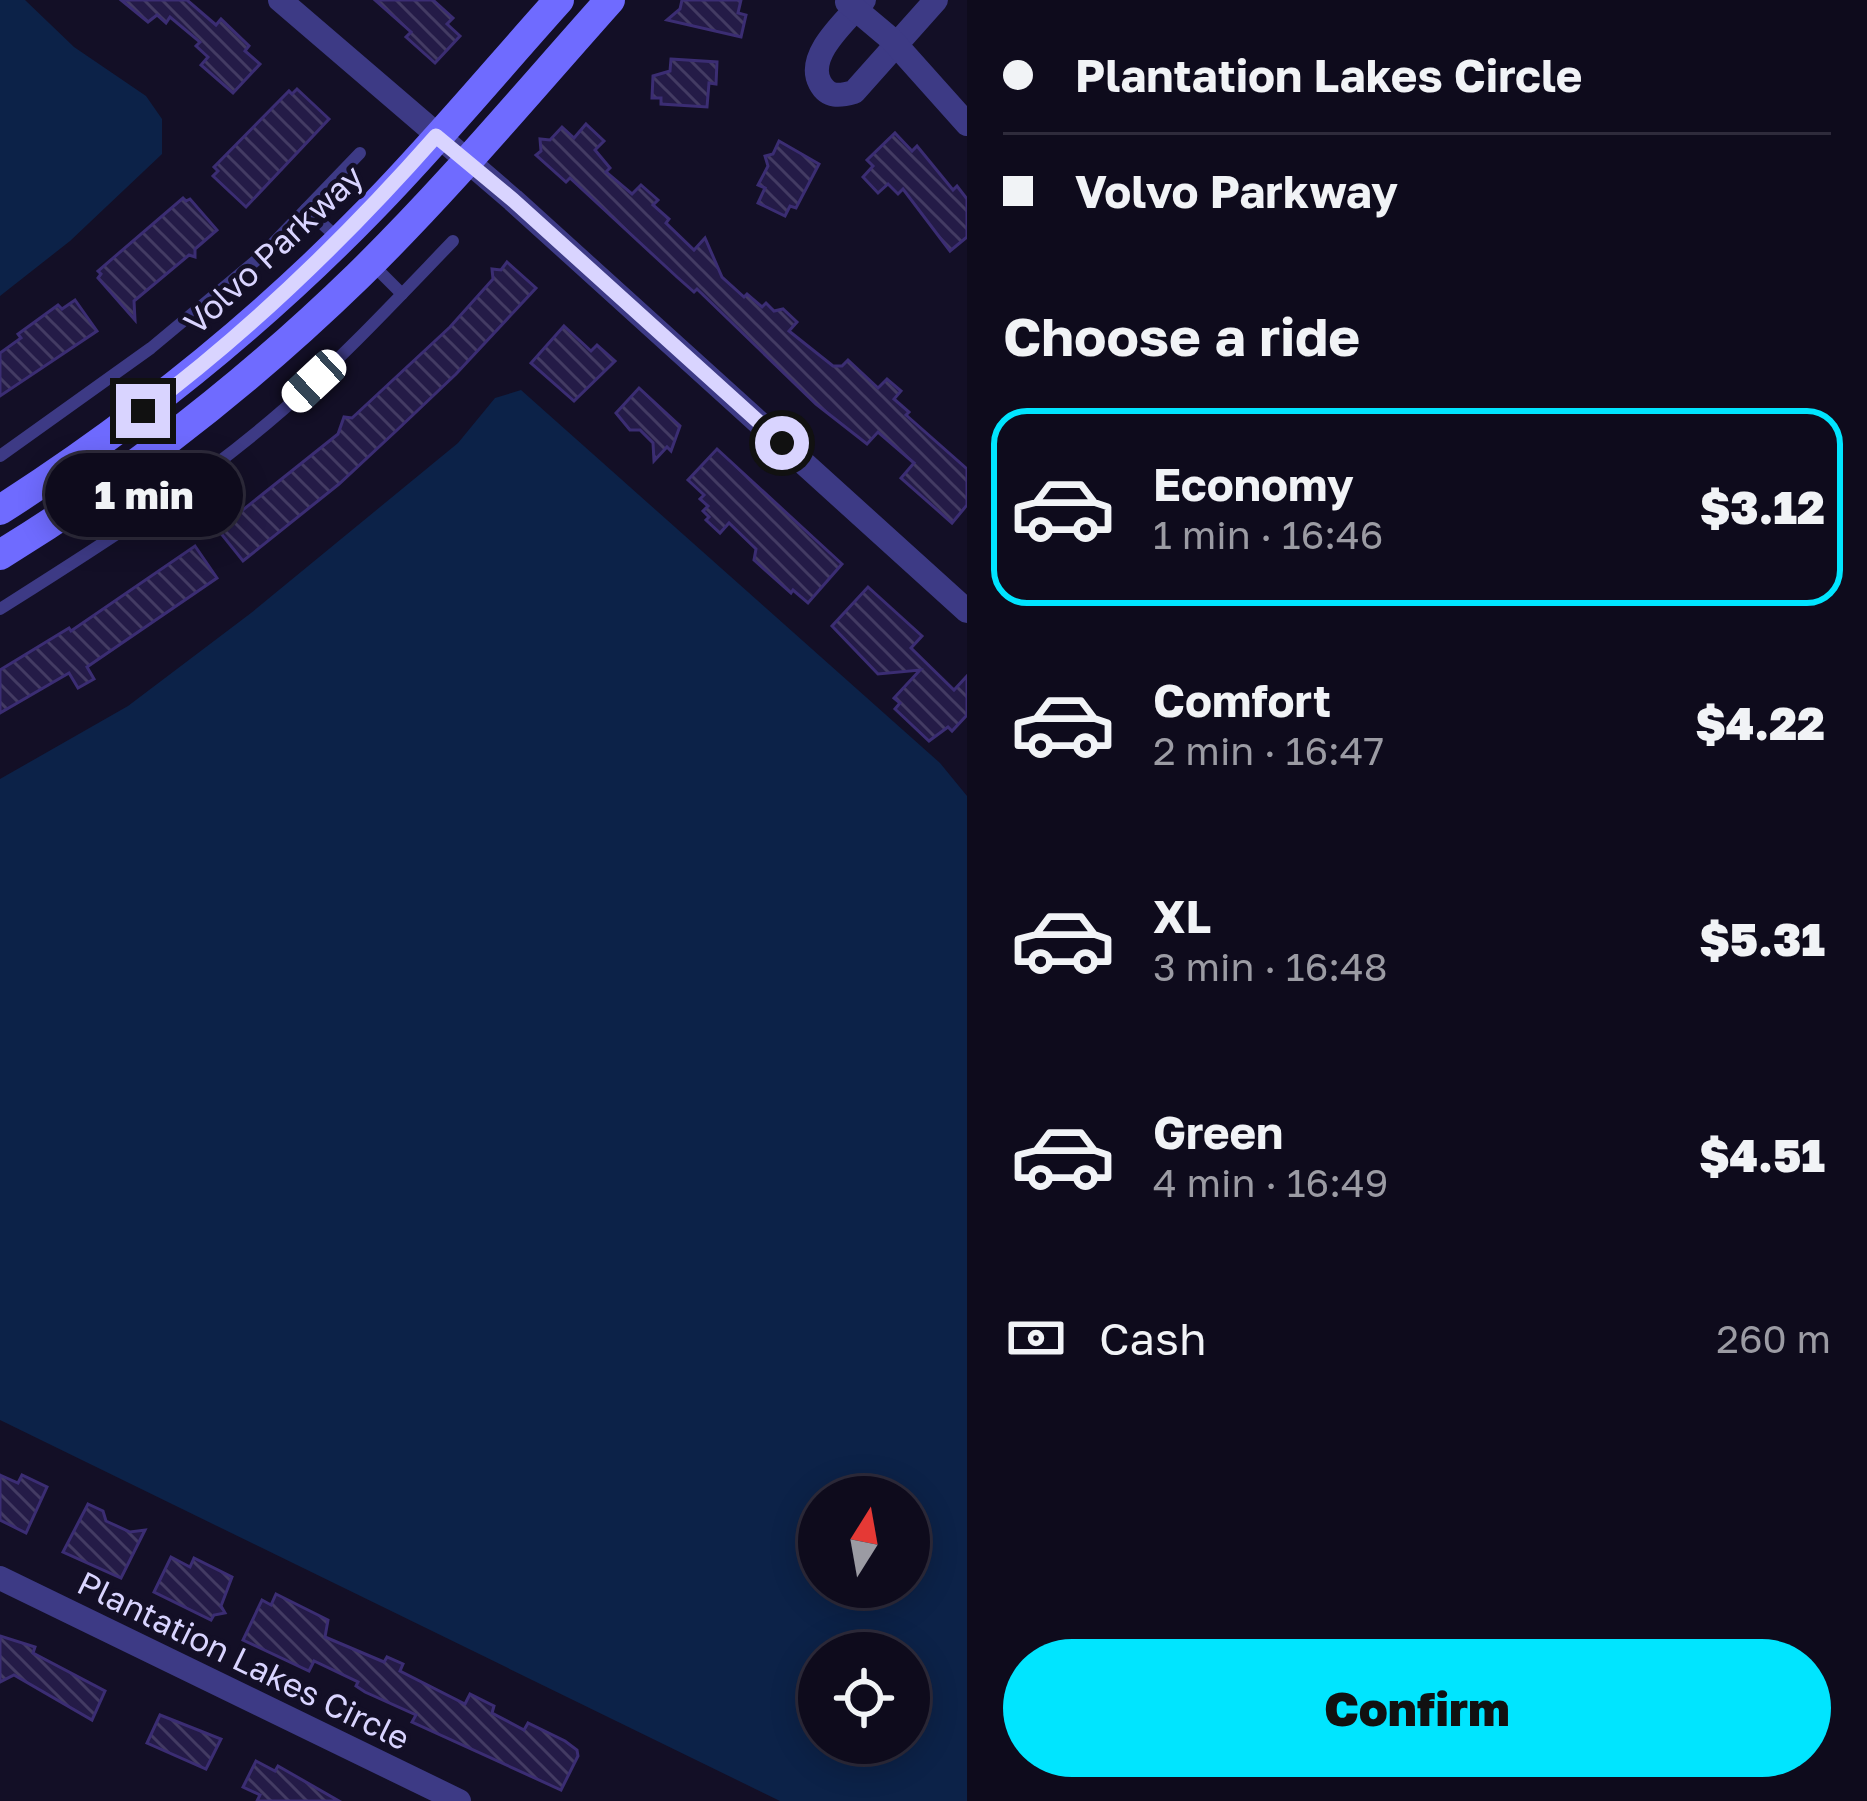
<!DOCTYPE html>
<meta charset="utf-8">
<style>
:root{--surface:#0e0b1c;--page:#171425;--text:#f1f3f6;--muted:#9b9ba3;--line:#2e2b3b;--accent:#00e5ff}
body{margin:0;font-family:"Golos Text",sans-serif;background:var(--page);color:var(--text);height:100vh;display:flex;flex-direction:column;font-size:45px;white-space:nowrap}
*{box-sizing:border-box;margin:0}
p{font-size:39px;color:var(--muted)}
.icon{flex:none;width:66px;height:66px;fill:none;stroke:currentColor;stroke-width:2;stroke-linecap:round;stroke-linejoin:round}
.map{position:relative;flex:1;overflow:hidden}
.sheet{display:flex;flex-direction:column;background:var(--surface);width:900px}
.sheet>*{flex:none}
.banner{display:grid;align-content:center;height:264px;padding:0 36px;background:var(--surface)}
.needle{width:78px;rotate:11deg}
.fabs{position:absolute;left:798px;top:1476px;display:grid;gap:24px}
.fabs a{display:grid;place-items:center;width:132px;height:132px;border-radius:50%;background:var(--surface);box-shadow:0 6px 30px #0003,0 0 0 3px var(--line);font-size:60px}
.end{position:absolute;width:54px;height:54px;margin:-27px;border:15px solid #d9d4ff;background:#111;box-shadow:0 0 0 6px #111}
.from{border-radius:50%}
.bubble{position:absolute;height:84px;border-radius:42px;background:var(--surface);box-shadow:0 6px 30px #0003,0 0 0 3px var(--line);font-size:39px;font-weight:800;line-height:84px;text-align:center}
.car{position:absolute;width:36px;height:72px;margin:-36px -18px;border-radius:15px;box-shadow:0 0 9px 3px #0007;background:linear-gradient(#fff 24%,#345 0 40%,#fff 0 76%,#345 0 86%,#fff 0)}
.banner b{display:flex;align-items:center;gap:42px;height:114px;font-size:45px}
.banner b+b{border-top:3px solid var(--line)}
.banner i{width:30px;height:30px;background:var(--text)}
ul{padding:0;list-style:none}
li{display:flex;align-items:center;gap:36px;height:198px;margin:0 24px 18px;padding:0 12px;border:6px solid transparent;border-radius:36px}
li div{flex:1}
li b{display:block;font-size:45px}
li em{font-style:normal;font-weight:800}
li.selected{border-color:var(--accent)}
li>.icon{width:108px;height:108px;stroke-width:1.5}
h2{padding:0 36px;font-size:54px;line-height:144px}
.pay{display:flex;align-items:center;gap:30px;height:132px;padding:0 36px;font-size:45px}
.pay p{margin-inline-start:auto}
.cta{display:flex;gap:24px;margin-top:auto;padding:24px 36px}
.cta a{flex:1;height:138px;border-radius:72px;background:var(--accent);color:#111;font-size:48px;font-weight:800;line-height:138px;text-align:center}
main{display:flex;flex:1;min-height:0}
.map>svg:first-child{display:block}
.water{fill:#0c2248;fill-rule:evenodd}
.building{fill:url(#building-back-hatch);stroke:#3b2d73;stroke-width:3}
.lines{fill:none;stroke-linecap:round;stroke-linejoin:round}
.lane{stroke:#3d3a85;stroke-width:12}
.street{stroke:#3d3a85;stroke-width:24}
.secondary{stroke:#6f6bff;stroke-width:30}
.route{stroke:#d9d4ff;stroke-width:15}
.labels{text-anchor:middle;dominant-baseline:central;stroke-width:9;stroke-linejoin:round;paint-order:stroke}
.street-label{font-size:33px;fill:#d9d4ff;stroke:#130f26}
</style>
<main>
<div class="map">
<svg width="967" height="1801" viewBox="0 0 967 1801">
<defs>
<pattern id="building-back-hatch" width="6" height="6" patternUnits="userSpaceOnUse" patternTransform="scale(3)"><rect width="6" height="6" fill="#241b47"/><path d="M-1 5l2 2M0 0l6 6M5-1l2 2" fill="none" stroke="#433b63"/></pattern>
</defs>
<rect width="100%" height="100%" fill="#130f26"/>
<g class="water">
<polygon points="0,0 25,0 74,47 146,96 162,119 162,154 70,241 0,296"/>
<path d="M521,390L940,763L967,796V1801H780L0,1420V779L128,706L251,613L458,443L495,398ZM819,1497H909V1587H819ZM819,1653H909V1743H819Z"/>
</g>
<g class="building">
<polygon points="121,0 187,0 216,25 221,19 249,46 245,51 260,64 233,93 201,65 208,57 196,46 200,42 170,17 166,23 157,15 148,22"/>
<polygon points="375,0 433,0 453,18 447,24 460,36 435,63 406,37 411,32"/>
<polygon points="682,0 741,0 738,13 746,15 741,37 667,20 680,9"/>
<polygon points="671,59 717,62 716,84 709,83 707,107 661,104 661,98 652,98 653,76 670,71"/>
<polygon points="297,89 329,119 246,207 213,176 218,171 214,167 289,91 292,94"/>
<polygon points="586,124 604,141 595,150 610,168 606,172 632,194 641,185 658,200 653,205 669,219 666,223 694,250 705,238 722,277 744,297 747,294 762,307 766,303 774,311 783,309 797,322 789,331 833,366 842,366 848,360 878,388 887,379 901,391 894,399 909,412 906,415 967,469 967,505 952,523 901,478 914,463 878,432 867,444 816,404 697,289 694,292 677,277 570,178 566,182 536,155 541,151 540,139 550,140 562,127 574,138"/>
<polygon points="895,133 912,151 917,146 953,190 957,186 967,199 967,237 950,251 903,189 898,194 888,184 878,193 863,177 873,166 867,160"/>
<polygon points="779,141 819,164 796,208 790,206 785,216 758,203 765,188 758,185 768,166 765,156 773,154"/>
<polygon points="183,198 186,201 190,199 217,230 195,249 195,257 189,255 134,301 135,320 98,278 101,274 98,271"/>
<polygon points="507,262 536,288 456,374 396,431 339,484 243,561 219,531 227,525 227,516 234,517 338,434 344,417 352,418 450,327 493,279 492,269 501,270"/>
<polygon points="75,300 97,331 0,396 0,353 21,338 18,334 58,305 62,309"/>
<polygon points="564,326 591,351 597,345 615,361 574,401 531,363"/>
<polygon points="639,388 680,426 671,451 667,447 654,461 653,443 640,430 630,430 616,413"/>
<polygon points="717,449 842,564 808,603 793,590 791,593 754,560 756,549 729,523 720,533 706,520 709,517 703,511 708,506 700,499 704,495 688,480"/>
<polygon points="195,546 217,578 87,667 94,679 78,688 69,673 0,713 0,670 69,628 71,631"/>
<polygon points="868,587 922,636 911,648 954,690 967,676 967,715 952,731 948,727 929,741 895,709 900,703 894,698 920,670 878,674 832,626"/>
<polygon points="0,1475 18,1483 22,1475 47,1487 26,1533 0,1520"/>
<polygon points="88,1504 103,1511 106,1521 130,1532 145,1530 121,1578 63,1552"/>
<polygon points="171,1557 190,1567 194,1558 232,1577 221,1606 225,1613 214,1615 211,1620 154,1592"/>
<polygon points="276,1594 328,1620 325,1637 384,1662 387,1657 403,1664 400,1671 465,1704 470,1694 494,1706 492,1713 524,1730 528,1723 565,1741 577,1750 578,1756 561,1790 412,1722 416,1715 365,1692 356,1686 358,1682 314,1661 309,1671 243,1640 262,1600 271,1605"/>
<polygon points="0,1636 35,1647 33,1653 105,1691 92,1720 14,1675 0,1682"/>
<polygon points="160,1715 221,1739 206,1769 147,1743"/>
<polygon points="256,1761 275,1771 278,1766 339,1801 257,1801 260,1795 243,1787"/>
</g>
<g class="lines">
<g class="lane">
<polyline points="306,209 340,240"/>
<polyline points="373,265 402,294"/>
<polyline points="0,456 151,348 259,258 360,153"/>
<path d="M0,609C98,547 197,485 284,409C344,356 398,298 453,241"/>
</g>
<g class="street">
<polyline points="280,0 513,200 967,611"/>
<path d="M864,0C847,20 805,55 820,83C828,98 840,96 854,92L936,0"/>
<polyline points="847,2 891,39 967,124"/>
<polyline points="0,1578 459,1801"/>
</g>
<g class="secondary">
<path d="M0,510C134,424 258,325 369,211C435,144 496,70 559,0"/>
<path d="M0,555C130,475 249,382 358,276C447,189 527,93 610,0"/>
</g>
</g>
<g class="lines">
<path class="route" d="M143,411C251,330 347,237 436,136L513,200L782,443"/>
</g>
<g class="labels">
<g class="street-label">
<text transform="translate(273 249) rotate(-43)">Volvo Parkway</text>
<text transform="translate(244 1660) rotate(26)">Plantation Lakes Circle</text>
</g>
</g>
</svg>
<div class="fabs">
<a><svg class="needle" viewBox="-14 -14 28 28"><path d="M0-13l5 13h-10z" fill="#e53935"/><path d="M0 13l5-13h-10z" fill="#9b9ba3"/></svg></a>
<a><svg class="icon" aria-label="locate" viewBox="0 0 24 24"><circle cx="12" cy="12" r="6"/><path d="M12 2v4M12 18v4M2 12h4M18 12h4"/></svg></a>
</div>
<i class="end from" style="left:782px;top:443px"></i>
<i class="end" style="left:143px;top:411px"></i>
<div class="bubble" style="left:45px;top:453px;width:198px">1 min</div>
<i class="car" style="left:314px;top:381px;rotate:227deg"></i>
</div>
<section class="sheet">
<div class="banner">
<b><i class="from"></i>Plantation Lakes Circle</b>
<b><i></i>Volvo Parkway</b>
</div>
<h2>Choose a ride</h2>
<ul>
<li class="selected"><svg class="icon" aria-label="car" viewBox="0 0 24 24"><path d="M5 17H2v-5l4-1 3-4h7l3 4 3 1v5h-3M9 17h6M6 11h13"/><circle cx="7" cy="17" r="2"/><circle cx="17" cy="17" r="2"/></svg><div><b>Economy</b><p>1 min · 16:46</p></div><em>$3.12</em></li>
<li><svg class="icon" aria-label="car" viewBox="0 0 24 24"><path d="M5 17H2v-5l4-1 3-4h7l3 4 3 1v5h-3M9 17h6M6 11h13"/><circle cx="7" cy="17" r="2"/><circle cx="17" cy="17" r="2"/></svg><div><b>Comfort</b><p>2 min · 16:47</p></div><em>$4.22</em></li>
<li><svg class="icon" aria-label="car" viewBox="0 0 24 24"><path d="M5 17H2v-5l4-1 3-4h7l3 4 3 1v5h-3M9 17h6M6 11h13"/><circle cx="7" cy="17" r="2"/><circle cx="17" cy="17" r="2"/></svg><div><b>XL</b><p>3 min · 16:48</p></div><em>$5.31</em></li>
<li><svg class="icon" aria-label="car" viewBox="0 0 24 24"><path d="M5 17H2v-5l4-1 3-4h7l3 4 3 1v5h-3M9 17h6M6 11h13"/><circle cx="7" cy="17" r="2"/><circle cx="17" cy="17" r="2"/></svg><div><b>Green</b><p>4 min · 16:49</p></div><em>$4.51</em></li>
</ul>
<div class="pay"><svg class="icon" aria-label="cash" viewBox="0 0 24 24"><path d="M3 7h18v10H3z"/><circle cx="12" cy="12" r="2"/></svg>Cash<p>260 m</p></div>
<div class="cta"><a>Confirm</a></div>
</section>
</main>
